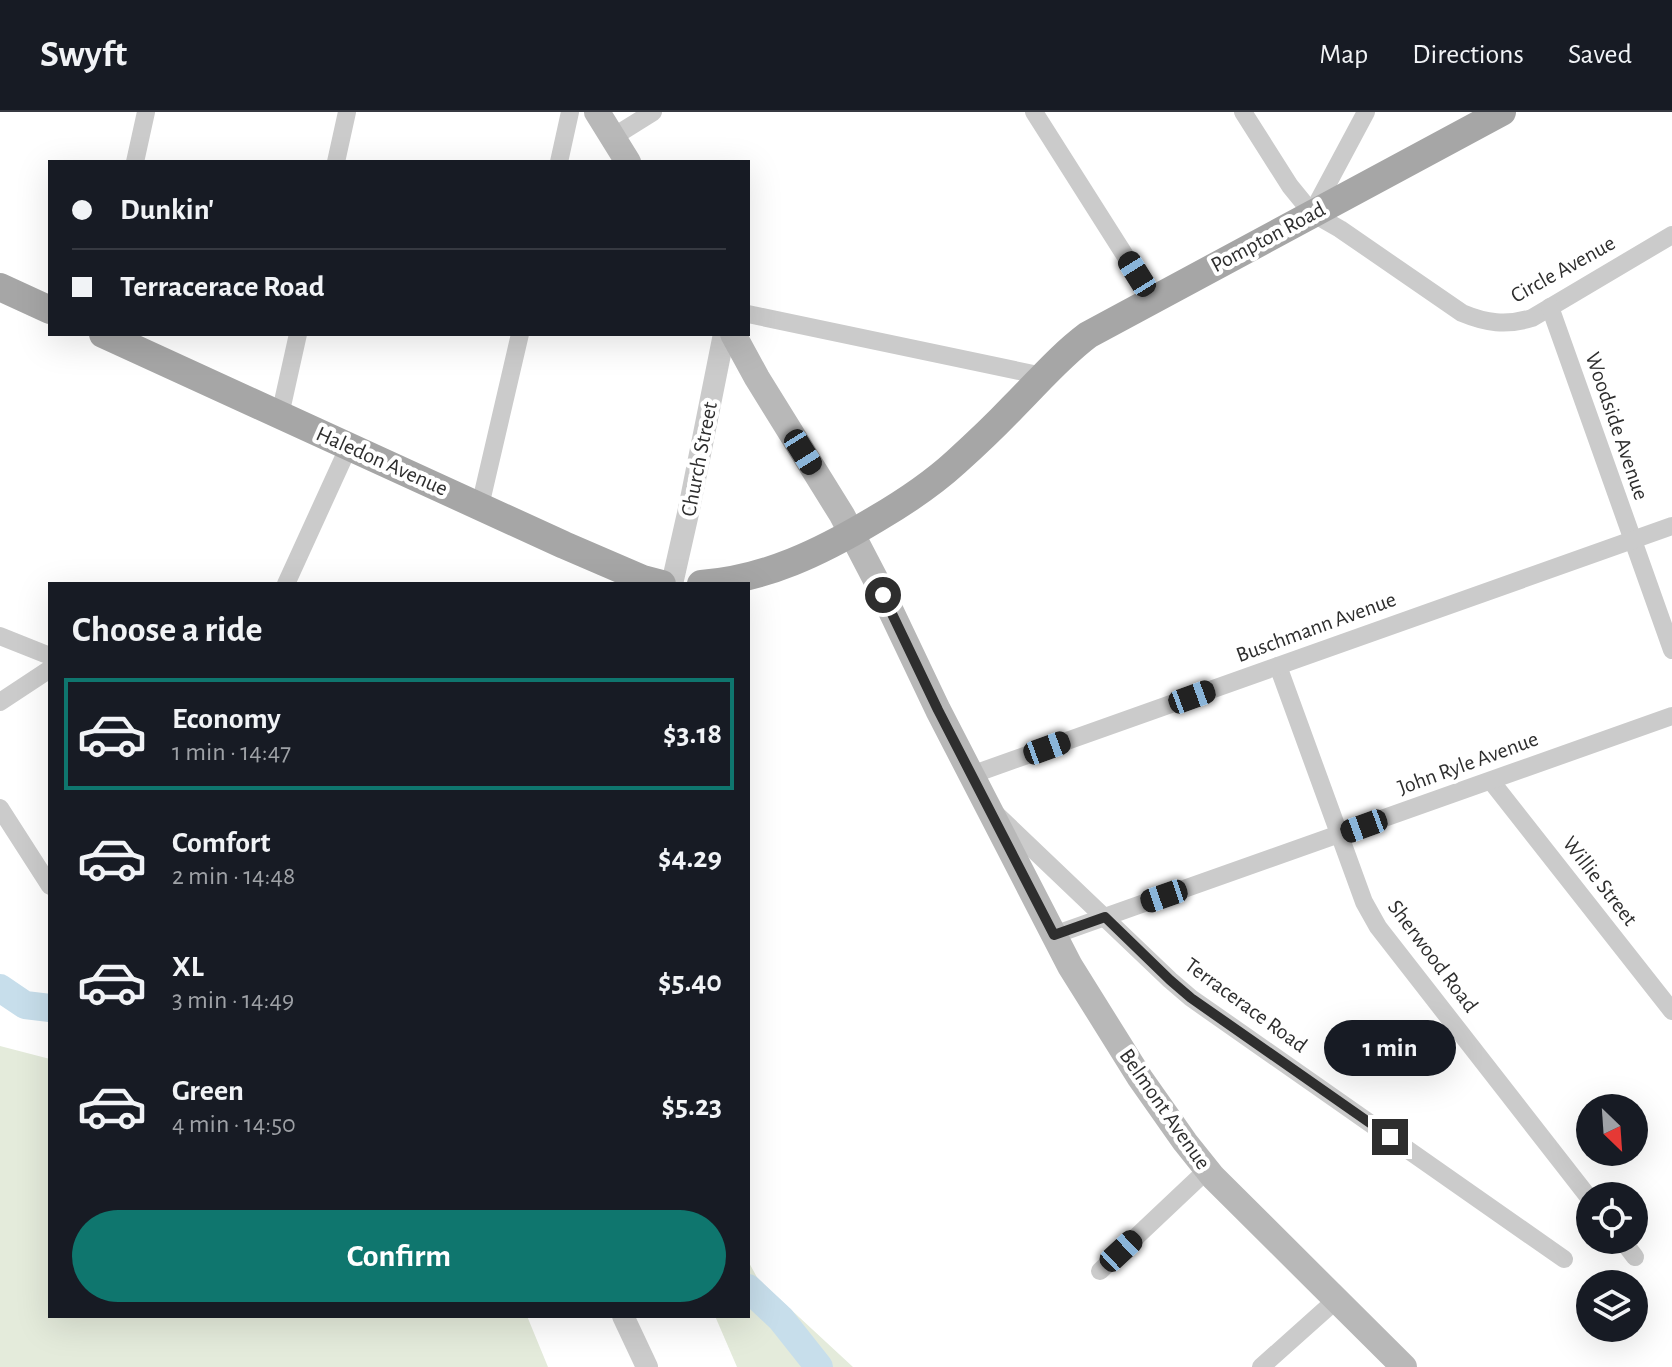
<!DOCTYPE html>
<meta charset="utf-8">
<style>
:root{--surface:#171b24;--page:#242831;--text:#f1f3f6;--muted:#9ea1a6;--line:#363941;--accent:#0f766e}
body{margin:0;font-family:"Alegreya Sans",sans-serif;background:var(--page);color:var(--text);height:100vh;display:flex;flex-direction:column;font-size:30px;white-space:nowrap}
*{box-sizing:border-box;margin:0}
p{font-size:26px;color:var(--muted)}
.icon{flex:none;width:44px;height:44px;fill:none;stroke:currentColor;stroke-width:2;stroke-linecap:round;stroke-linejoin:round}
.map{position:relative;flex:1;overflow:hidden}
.sheet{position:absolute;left:48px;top:470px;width:702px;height:736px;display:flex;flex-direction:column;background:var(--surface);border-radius:0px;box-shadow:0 8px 32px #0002}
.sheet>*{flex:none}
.top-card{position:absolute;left:48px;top:48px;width:702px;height:176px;border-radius:0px;box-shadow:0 8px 32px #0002;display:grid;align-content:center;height:176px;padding:0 24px;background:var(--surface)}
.needle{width:52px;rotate:155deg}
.controls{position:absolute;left:1576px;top:982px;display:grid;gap:16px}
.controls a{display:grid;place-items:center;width:72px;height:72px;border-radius:50%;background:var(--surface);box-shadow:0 8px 32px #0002;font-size:40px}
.end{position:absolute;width:36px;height:36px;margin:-18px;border:10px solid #2e2e2e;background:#fff;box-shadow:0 0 0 4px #fff}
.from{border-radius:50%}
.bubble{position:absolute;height:56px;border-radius:28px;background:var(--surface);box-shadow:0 8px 32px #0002;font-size:26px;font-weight:700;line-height:56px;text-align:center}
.car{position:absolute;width:24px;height:48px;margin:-24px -12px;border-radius:10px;box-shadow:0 0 6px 2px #0007;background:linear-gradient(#222 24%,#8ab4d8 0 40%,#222 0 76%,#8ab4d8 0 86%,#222 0)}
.top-card b{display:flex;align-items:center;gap:28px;height:76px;font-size:30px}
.top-card b+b{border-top:2px solid var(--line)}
.top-card i{width:20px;height:20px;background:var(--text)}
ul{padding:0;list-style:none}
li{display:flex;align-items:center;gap:24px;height:112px;margin:0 16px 12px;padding:0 8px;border:4px solid transparent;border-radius:0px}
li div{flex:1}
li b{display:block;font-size:30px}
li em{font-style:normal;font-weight:700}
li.selected{border-color:var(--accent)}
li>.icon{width:72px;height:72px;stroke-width:1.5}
h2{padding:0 24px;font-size:36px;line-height:96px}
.action{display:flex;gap:16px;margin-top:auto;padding:16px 24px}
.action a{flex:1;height:92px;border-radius:48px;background:var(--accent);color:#fff;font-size:32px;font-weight:700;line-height:92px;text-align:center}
header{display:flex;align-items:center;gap:48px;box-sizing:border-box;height:112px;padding:0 40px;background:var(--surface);border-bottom:2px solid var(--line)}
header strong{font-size:38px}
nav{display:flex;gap:44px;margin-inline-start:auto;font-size:28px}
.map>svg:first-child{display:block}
.green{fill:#e4ebdb}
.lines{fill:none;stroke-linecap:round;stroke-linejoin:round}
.river{stroke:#c7deeb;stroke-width:28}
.minor{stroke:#cbcbcb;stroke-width:18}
.tertiary{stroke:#cbcbcb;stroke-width:22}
.secondary{stroke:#b8b8b8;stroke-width:26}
.primary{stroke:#a6a6a6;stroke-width:28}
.route{stroke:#2e2e2e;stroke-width:10}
.labels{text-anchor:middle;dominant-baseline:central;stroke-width:8;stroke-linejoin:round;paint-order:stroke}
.street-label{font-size:22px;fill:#2e2e2e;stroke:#fff}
</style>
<header>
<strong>Swyft</strong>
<nav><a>Map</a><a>Directions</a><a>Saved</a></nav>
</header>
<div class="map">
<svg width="1672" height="1255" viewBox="0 0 1672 1255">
<rect width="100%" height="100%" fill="#fff"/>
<g class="green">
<polygon points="0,934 50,947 50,1204 527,1204 548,1255 0,1255"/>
<polygon points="748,1149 758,1167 853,1255 737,1255 715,1204 748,1204"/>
</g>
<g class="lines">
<g class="river">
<polyline points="0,876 25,893 50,896"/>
<polyline points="748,1176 781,1207 819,1255"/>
</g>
<g class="minor">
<polyline points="1034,0 1152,186"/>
<path d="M1243,0L1290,74L1312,101L1340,117L1462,201C1486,211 1506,214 1532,206L1672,123"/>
<polyline points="613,25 653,0"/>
<polyline points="135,50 146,0"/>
<polyline points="336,50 347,0"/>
<polyline points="559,50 570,0"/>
<polyline points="1312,101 1366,0"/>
<polyline points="1550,195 1672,538"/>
<polyline points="748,202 1043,264"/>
<polyline points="280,303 298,222"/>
<polyline points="480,394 520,222"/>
<polyline points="286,472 349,334"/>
<polyline points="0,524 50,544"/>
<polyline points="1278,554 1364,790 1378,815 1590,1087"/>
<polyline points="0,590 50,557"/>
<polyline points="971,663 1672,414"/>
<polyline points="1491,669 1672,899"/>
<polyline points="0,696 50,774"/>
<polyline points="997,703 1170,868 1191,886 1564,1147"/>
<polyline points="1054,823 1672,604"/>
<polyline points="1622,1128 1635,1145"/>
<polyline points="1100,1159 1207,1058"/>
<polyline points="1261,1255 1336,1188"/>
</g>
<g class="tertiary">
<polyline points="672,472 689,397 724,222"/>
<polyline points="623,1204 647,1255"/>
</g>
<g class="secondary">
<polyline points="597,0 628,50"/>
<polyline points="733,222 757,266 842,403 879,474 938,598 1054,823 1070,854 1140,966 1185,1030 1213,1065 1404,1255"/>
</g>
<g class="primary">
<polyline points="0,175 50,198"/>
<polyline points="103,222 564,433 643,467 662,472"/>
<path d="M701,472C766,467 821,440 876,407C905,390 932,372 956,350C976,332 995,314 1013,295C1038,270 1060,244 1088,223L1502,0"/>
</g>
</g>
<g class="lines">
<polyline class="route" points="883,483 938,598 1054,823 1105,805 1170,868 1191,886 1390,1025"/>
</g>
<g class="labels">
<g class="street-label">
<text transform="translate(1268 125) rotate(-28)">Pompton Road</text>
<text transform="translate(1563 157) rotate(-29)">Circle Avenue</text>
<text transform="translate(1617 314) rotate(71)">Woodside Avenue</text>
<text transform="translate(699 347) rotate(-79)">Church Street</text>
<text transform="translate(382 349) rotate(24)">Haledon Avenue</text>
<text transform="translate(1316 515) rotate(-20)">Buschmann Avenue</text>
<text transform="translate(1468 651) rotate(-20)">John Ryle Avenue</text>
<text transform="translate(1600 769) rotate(52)">Willie Street</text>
<text transform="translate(1433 844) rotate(53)">Sherwood Road</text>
<text transform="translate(1246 893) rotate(36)">Terracerace Road</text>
<text transform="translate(1165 997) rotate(55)">Belmont Avenue</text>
</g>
</g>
</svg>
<div class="controls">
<a><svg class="needle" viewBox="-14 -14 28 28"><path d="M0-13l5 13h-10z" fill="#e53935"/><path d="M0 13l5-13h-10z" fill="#9ea1a6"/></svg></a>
<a><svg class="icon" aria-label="locate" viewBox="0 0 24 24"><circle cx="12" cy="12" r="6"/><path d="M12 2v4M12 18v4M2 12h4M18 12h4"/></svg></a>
<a><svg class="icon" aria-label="layers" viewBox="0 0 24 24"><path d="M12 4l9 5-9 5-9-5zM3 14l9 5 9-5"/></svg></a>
</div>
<i class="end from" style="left:883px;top:483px"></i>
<i class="end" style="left:1390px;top:1025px"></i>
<div class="bubble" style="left:1324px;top:908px;width:132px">1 min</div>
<i class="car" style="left:1137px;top:162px;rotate:328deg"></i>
<i class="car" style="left:803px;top:340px;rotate:148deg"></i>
<i class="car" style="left:1192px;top:585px;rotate:70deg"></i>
<i class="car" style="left:1047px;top:636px;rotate:70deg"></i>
<i class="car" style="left:1364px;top:714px;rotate:250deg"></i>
<i class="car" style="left:1164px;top:784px;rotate:251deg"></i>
<i class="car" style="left:1121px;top:1139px;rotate:47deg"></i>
<div class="top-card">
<b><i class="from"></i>Dunkin'</b>
<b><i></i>Terracerace Road</b>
</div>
<section class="sheet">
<h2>Choose a ride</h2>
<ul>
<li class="selected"><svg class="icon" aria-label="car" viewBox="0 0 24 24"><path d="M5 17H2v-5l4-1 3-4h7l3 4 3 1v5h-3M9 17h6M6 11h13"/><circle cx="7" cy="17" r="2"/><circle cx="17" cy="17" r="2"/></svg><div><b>Economy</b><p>1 min · 14:47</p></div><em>$3.18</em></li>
<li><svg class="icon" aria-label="car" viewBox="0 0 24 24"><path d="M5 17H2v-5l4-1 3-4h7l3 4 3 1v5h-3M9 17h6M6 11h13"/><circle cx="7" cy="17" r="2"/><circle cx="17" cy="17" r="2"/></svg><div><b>Comfort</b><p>2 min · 14:48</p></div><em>$4.29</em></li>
<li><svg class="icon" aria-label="car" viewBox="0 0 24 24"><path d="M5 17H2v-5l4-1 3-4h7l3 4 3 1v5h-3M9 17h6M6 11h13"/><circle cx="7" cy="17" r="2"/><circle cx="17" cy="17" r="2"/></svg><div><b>XL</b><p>3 min · 14:49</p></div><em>$5.40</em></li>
<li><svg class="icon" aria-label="car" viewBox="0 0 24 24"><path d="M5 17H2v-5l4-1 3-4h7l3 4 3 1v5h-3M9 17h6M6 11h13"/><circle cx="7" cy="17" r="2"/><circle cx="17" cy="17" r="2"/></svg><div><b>Green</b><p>4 min · 14:50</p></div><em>$5.23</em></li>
</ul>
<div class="action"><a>Confirm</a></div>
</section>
</div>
